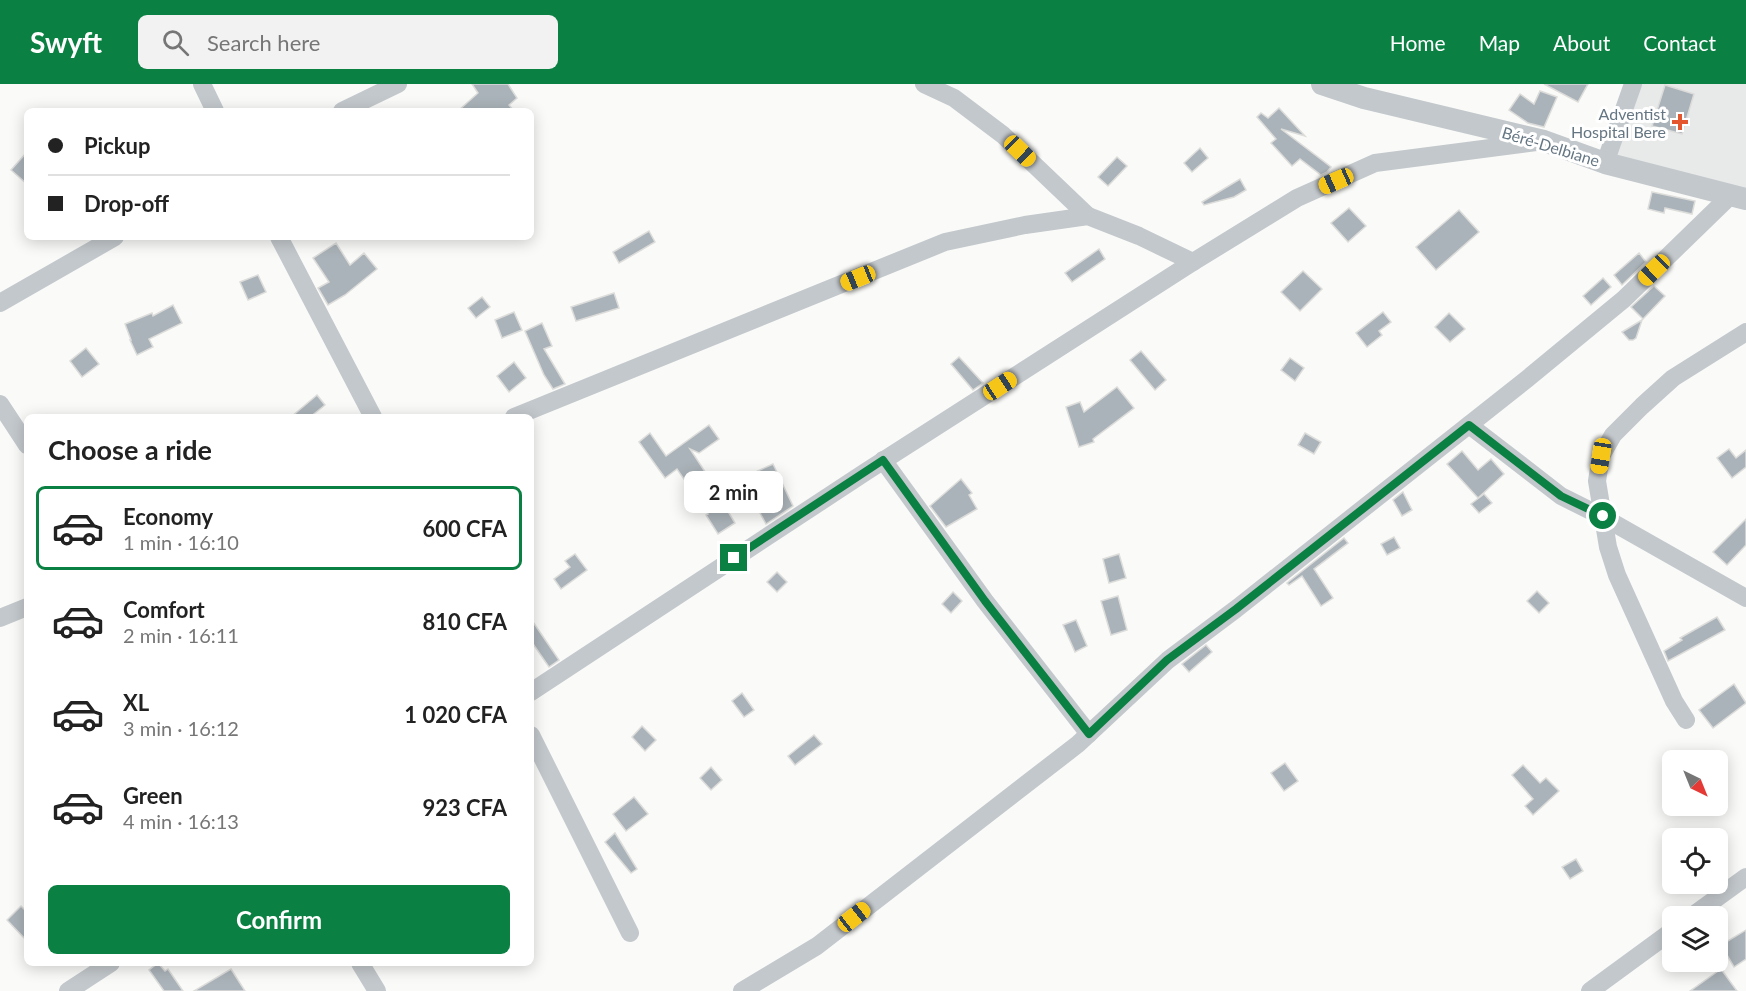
<!DOCTYPE html>
<meta charset="utf-8">
<style>
:root{--surface:#fff;--page:#f2f2f2;--text:#222;--muted:#767676;--line:#e0e0e0;--accent:#0b8043}
body{margin:0;font-family:Lato,sans-serif;background:var(--page);color:var(--text);height:100vh;display:flex;flex-direction:column;font-size:22px;white-space:nowrap}
*{box-sizing:border-box;margin:0}
p{font-size:20px;color:var(--muted)}
.icon{flex:none;width:33px;height:33px;fill:none;stroke:currentColor;stroke-width:2;stroke-linecap:round;stroke-linejoin:round}
.map{position:relative;flex:1;overflow:hidden}
.side{position:absolute;left:24px;top:330px;width:510px;height:552px;display:flex;flex-direction:column;background:var(--surface);border-radius:9px;box-shadow:0 3px 15px #0003}
.side>*{flex:none}
.guide{position:absolute;left:24px;top:24px;width:510px;height:132px;border-radius:9px;box-shadow:0 3px 15px #0003;display:grid;align-content:center;height:132px;padding:0 24px;background:var(--surface)}
.needle{width:39px;rotate:137deg}
.fabs{position:absolute;left:1662px;top:666px;display:grid;gap:12px}
.fabs a{display:grid;place-items:center;width:66px;height:66px;border-radius:9px;background:var(--surface);box-shadow:0 3px 15px #0003;font-size:30px}
.end{position:absolute;width:27px;height:27px;margin:-14px;border:8px solid #0b8043;background:#fff;box-shadow:0 0 0 3px #fff}
.from{border-radius:50%}
.bubble{position:absolute;height:42px;border-radius:9px;background:var(--surface);box-shadow:0 3px 15px #0003;font-size:20px;font-weight:700;line-height:42px;text-align:center}
.car{position:absolute;width:18px;height:36px;margin:-18px -9px;border-radius:8px;box-shadow:0 0 4px 2px #0007;background:linear-gradient(#f5c518 24%,#345 0 40%,#f5c518 0 76%,#345 0 86%,#f5c518 0)}
.guide b{display:flex;align-items:center;gap:21px;height:57px;font-size:22px}
.guide b+b{border-top:2px solid var(--line)}
.guide i{width:15px;height:15px;background:var(--text)}
ul{padding:0;list-style:none}
li{display:flex;align-items:center;gap:18px;height:84px;margin:0 12px 9px;padding:0 12px;border:3px solid transparent;border-radius:9px}
li div{flex:1}
li b{display:block;font-size:22px}
li em{font-style:normal;font-weight:700}
li.active{border-color:var(--accent)}
li>.icon{width:54px;height:54px;stroke-width:1.5}
h2{padding:0 24px;font-size:27px;line-height:72px}
.action{display:flex;gap:12px;margin-top:auto;padding:12px 24px}
.action a{flex:1;height:69px;border-radius:9px;background:var(--accent);color:#fff;font-size:24px;font-weight:700;line-height:69px;text-align:center}
header{display:flex;align-items:center;gap:36px;box-sizing:border-box;height:84px;padding:0 30px;background:var(--accent);color:#fff}
header strong{font-size:28px}
nav{display:flex;gap:33px;margin-inline-start:auto;font-size:21px}
.search{width:420px;height:54px;background:var(--page);display:flex;align-items:center;gap:15px;box-sizing:border-box;padding:0 21px;border-radius:9px;color:var(--muted);font-size:22px}
.map>svg:first-child{display:block}
.built{fill:#e8e9e9}
.building{fill:#aab3b9;stroke:#dcdcda;stroke-width:1.5}
.lines{fill:none;stroke-linecap:round;stroke-linejoin:round}
.minor{stroke:#c3c8cc;stroke-width:18}
.tertiary{stroke:#c3c8cc;stroke-width:22}
.route{stroke:#0b8043;stroke-width:8}
.poi-dot{fill:#e4572e;stroke:#fff;stroke-width:2}
.labels{text-anchor:middle;dominant-baseline:central;stroke-width:6;stroke-linejoin:round;paint-order:stroke}
.poi-label{font-size:16px;fill:#657683;stroke:#fff;text-anchor:end}
.street-label{font-size:16px;fill:#657683;stroke:#fff}
</style>
<header>
<strong>Swyft</strong>
<div class="search"><svg class="icon" aria-label="search" viewBox="0 0 24 24"><circle cx="10" cy="10" r="6"/><path d="M15 15l6 6"/></svg>Search here</div>
<nav><a>Home</a><a>Map</a><a>About</a><a>Contact</a></nav>
</header>
<div class="map">
<svg width="1746" height="907" viewBox="0 0 1746 907">
<rect width="100%" height="100%" fill="#fafaf8"/>
<polygon class="built" points="1631,0 1746,0 1746,110 1597,76"/>
<g class="building">
<polygon points="472,0 508,0 517,14 509,21 514,27 458,27 478,9"/>
<polygon points="1544,0 1588,0 1578,18"/>
<polygon points="1665,1 1694,10 1682,50 1652,42"/>
<polygon points="1540,7 1557,13 1544,43 1528,39 1509,26 1520,10 1534,20"/>
<polygon points="1279,24 1305,52 1281,45 1331,83 1327,88 1321,91 1300,75 1292,82 1271,59 1276,55 1257,33 1261,29 1268,34"/>
<polygon points="1200,64 1208,74 1192,88 1184,79"/>
<polygon points="27,68 27,100 11,86"/>
<polygon points="1117,73 1127,82 1108,102 1098,93"/>
<polygon points="1240,95 1246,106 1234,113 1204,121 1202,118"/>
<polygon points="1652,108 1695,117 1692,130 1665,124 1664,129 1648,125"/>
<polygon points="1349,124 1366,142 1348,158 1331,139"/>
<polygon points="1459,126 1479,148 1436,186 1416,163"/>
<polygon points="649,147 655,158 619,179 613,168"/>
<polygon points="336,159 350,181 364,169 377,185 345,211 328,221 318,204 329,198 313,174"/>
<polygon points="1099,165 1105,175 1072,198 1065,189"/>
<polygon points="1639,169 1646,178 1622,201 1614,191"/>
<polygon points="1303,187 1322,205 1300,227 1281,208"/>
<polygon points="258,191 266,208 248,216 240,198"/>
<polygon points="1603,194 1611,203 1591,221 1583,212"/>
<polygon points="1654,202 1665,212 1643,235 1631,223"/>
<polygon points="614,209 619,224 576,237 571,223"/>
<polygon points="482,213 490,223 476,234 468,224"/>
<polygon points="173,221 182,239 149,255 153,263 137,271 130,256 131,256 125,240 152,229 153,232"/>
<polygon points="514,228 522,246 502,254 495,236"/>
<polygon points="1383,228 1391,238 1379,247 1382,251 1367,263 1356,249"/>
<polygon points="1449,229 1465,245 1450,258 1435,243"/>
<polygon points="1642,236 1636,254 1633,256 1629,256 1622,248"/>
<polygon points="542,239 552,262 544,265 565,300 553,305 544,291 525,247"/>
<polygon points="86,264 99,280 82,293 70,277"/>
<polygon points="1141,267 1166,296 1155,306 1130,276"/>
<polygon points="959,273 983,299 973,306 951,280"/>
<polygon points="1290,274 1304,284 1295,297 1281,286"/>
<polygon points="514,278 526,294 509,308 497,292"/>
<polygon points="1117,303 1134,324 1093,355 1094,358 1079,363 1066,323 1080,318 1084,328"/>
<polygon points="317,311 325,321 310,333 291,333"/>
<polygon points="709,341 719,355 699,369 690,365 725,418 723,419 735,439 718,450 706,431 708,430 677,385 665,394 639,358 650,349 666,372"/>
<polygon points="1305,349 1321,358 1314,370 1298,361"/>
<polygon points="1729,365 1736,374 1746,366 1746,383 1732,394 1717,374"/>
<polygon points="1462,367 1478,386 1491,375 1504,390 1478,414 1447,380"/>
<polygon points="773,380 793,422 766,440 760,429 767,425 751,390"/>
<polygon points="961,395 972,409 969,411 977,425 946,443 930,422"/>
<polygon points="1403,408 1412,426 1402,432 1393,416"/>
<polygon points="1484,410 1492,419 1479,429 1471,420"/>
<polygon points="1746,435 1746,461 1727,481 1713,468"/>
<polygon points="1394,453 1400,464 1387,471 1381,460"/>
<polygon points="1344,454 1348,459 1314,485 1333,514 1321,522 1302,492 1289,501 1287,499"/>
<polygon points="575,470 587,486 561,505 554,495 570,483 565,477"/>
<polygon points="1119,470 1126,494 1109,499 1103,475"/>
<polygon points="777,488 787,498 777,508 767,498"/>
<polygon points="1537,507 1549,519 1539,529 1527,517"/>
<polygon points="953,508 962,517 951,529 942,520"/>
<polygon points="1118,512 1127,546 1111,551 1101,517"/>
<polygon points="1717,533 1725,546 1668,577 1664,567 1682,556 1680,554"/>
<polygon points="531,535 559,576 549,583 531,557"/>
<polygon points="1076,536 1087,562 1075,568 1063,541"/>
<polygon points="1206,561 1212,568 1189,588 1182,580"/>
<polygon points="1734,600 1746,619 1713,644 1699,626"/>
<polygon points="742,609 754,626 744,633 732,617"/>
<polygon points="642,642 656,656 645,667 632,653"/>
<polygon points="814,651 822,660 795,681 788,672"/>
<polygon points="1285,679 1298,697 1284,707 1271,689"/>
<polygon points="1523,681 1540,699 1546,694 1559,707 1533,731 1525,722 1533,715 1512,691"/>
<polygon points="711,683 722,696 711,706 700,694"/>
<polygon points="634,713 648,730 626,747 613,730"/>
<polygon points="615,749 637,785 631,789 605,758"/>
<polygon points="1576,775 1583,787 1570,795 1562,783"/>
<polygon points="21,822 27,828 27,857 7,836"/>
<polygon points="1746,846 1746,875 1734,883 1721,861"/>
<polygon points="158,879 165,887 168,885 183,907 164,907 149,886"/>
<polygon points="231,885 245,907 194,907"/>
<polygon points="1721,885 1737,907 1690,907"/>
</g>
<g class="lines">
<g class="minor">
<polyline points="202,0 215,27"/>
<polyline points="924,0 954,14 1003,51 1088,132"/>
<polyline points="342,27 398,0"/>
<polyline points="1605,79 1633,0"/>
<polyline points="279,153 373,333"/>
<polyline points="0,219 115,153"/>
<polyline points="0,320 27,361"/>
<polyline points="514,333 945,158 1025,141 1088,132 1139,152 1193,178"/>
<polyline points="1469,341 1561,412 1603,433 1746,514"/>
<polyline points="883,376 985,517 1089,650"/>
<polyline points="0,534 27,523"/>
<polyline points="531,608 867,387 1193,178 1297,114 1375,79 1536,58"/>
<polyline points="1686,636 1674,617 1617,491 1608,463 1597,397 1601,372 1613,351 1642,322 1673,294 1746,248"/>
<polyline points="531,651 630,849"/>
<polyline points="1692,832 1746,793"/>
<polyline points="360,879 377,907"/>
<polyline points="68,907 111,879"/>
<polyline points="742,907 817,862 1078,660 1168,576 1236,525 1527,295 1624,215 1730,112"/>
<polyline points="1590,907 1672,847"/>
</g>
<polyline class="tertiary" points="1322,0 1364,14 1544,57 1605,79 1746,115"/>
</g>
<g class="lines">
<polyline class="route" points="734,474 883,376 985,517 1089,650 1167,576 1236,525 1469,341 1561,412 1603,432"/>
</g>
<path class="poi-dot" d="M1677 29h6v6h6v6h-6v6h-6v-6h-6v-6h6z"/>
<g class="labels">
<g class="poi-label">
<text x="1666" y="29">Adventist<tspan x="1666" dy="18">Hospital Bere</tspan></text>
</g>
<g class="street-label">
<text transform="translate(1551 62) rotate(17)">Béré-Delbiane</text>
</g>
</g>
</svg>
<div class="fabs">
<a><svg class="needle" viewBox="-14 -14 28 28"><path d="M0-13l5 13h-10z" fill="#e53935"/><path d="M0 13l5-13h-10z" fill="#767676"/></svg></a>
<a><svg class="icon" aria-label="locate" viewBox="0 0 24 24"><circle cx="12" cy="12" r="6"/><path d="M12 2v4M12 18v4M2 12h4M18 12h4"/></svg></a>
<a><svg class="icon" aria-label="layers" viewBox="0 0 24 24"><path d="M12 4l9 5-9 5-9-5zM3 14l9 5 9-5"/></svg></a>
</div>
<i class="end from" style="left:1603px;top:432px"></i>
<i class="end" style="left:734px;top:474px"></i>
<div class="bubble" style="left:684px;top:387px;width:99px">2 min</div>
<i class="car" style="left:1020px;top:67px;rotate:134deg"></i>
<i class="car" style="left:1336px;top:97px;rotate:246deg"></i>
<i class="car" style="left:1654px;top:186px;rotate:226deg"></i>
<i class="car" style="left:858px;top:194px;rotate:248deg"></i>
<i class="car" style="left:1000px;top:302px;rotate:57deg"></i>
<i class="car" style="left:1601px;top:372px;rotate:189deg"></i>
<i class="car" style="left:854px;top:833px;rotate:52deg"></i>
<div class="guide">
<b><i class="from"></i>Pickup</b>
<b><i></i>Drop-off</b>
</div>
<section class="side">
<h2>Choose a ride</h2>
<ul>
<li class="active"><svg class="icon" aria-label="car" viewBox="0 0 24 24"><path d="M5 17H2v-5l4-1 3-4h7l3 4 3 1v5h-3M9 17h6M6 11h13"/><circle cx="7" cy="17" r="2"/><circle cx="17" cy="17" r="2"/></svg><div><b>Economy</b><p>1 min · 16:10</p></div><em>600 CFA</em></li>
<li><svg class="icon" aria-label="car" viewBox="0 0 24 24"><path d="M5 17H2v-5l4-1 3-4h7l3 4 3 1v5h-3M9 17h6M6 11h13"/><circle cx="7" cy="17" r="2"/><circle cx="17" cy="17" r="2"/></svg><div><b>Comfort</b><p>2 min · 16:11</p></div><em>810 CFA</em></li>
<li><svg class="icon" aria-label="car" viewBox="0 0 24 24"><path d="M5 17H2v-5l4-1 3-4h7l3 4 3 1v5h-3M9 17h6M6 11h13"/><circle cx="7" cy="17" r="2"/><circle cx="17" cy="17" r="2"/></svg><div><b>XL</b><p>3 min · 16:12</p></div><em>1 020 CFA</em></li>
<li><svg class="icon" aria-label="car" viewBox="0 0 24 24"><path d="M5 17H2v-5l4-1 3-4h7l3 4 3 1v5h-3M9 17h6M6 11h13"/><circle cx="7" cy="17" r="2"/><circle cx="17" cy="17" r="2"/></svg><div><b>Green</b><p>4 min · 16:13</p></div><em>923 CFA</em></li>
</ul>
<div class="action"><a>Confirm</a></div>
</section>
</div>
